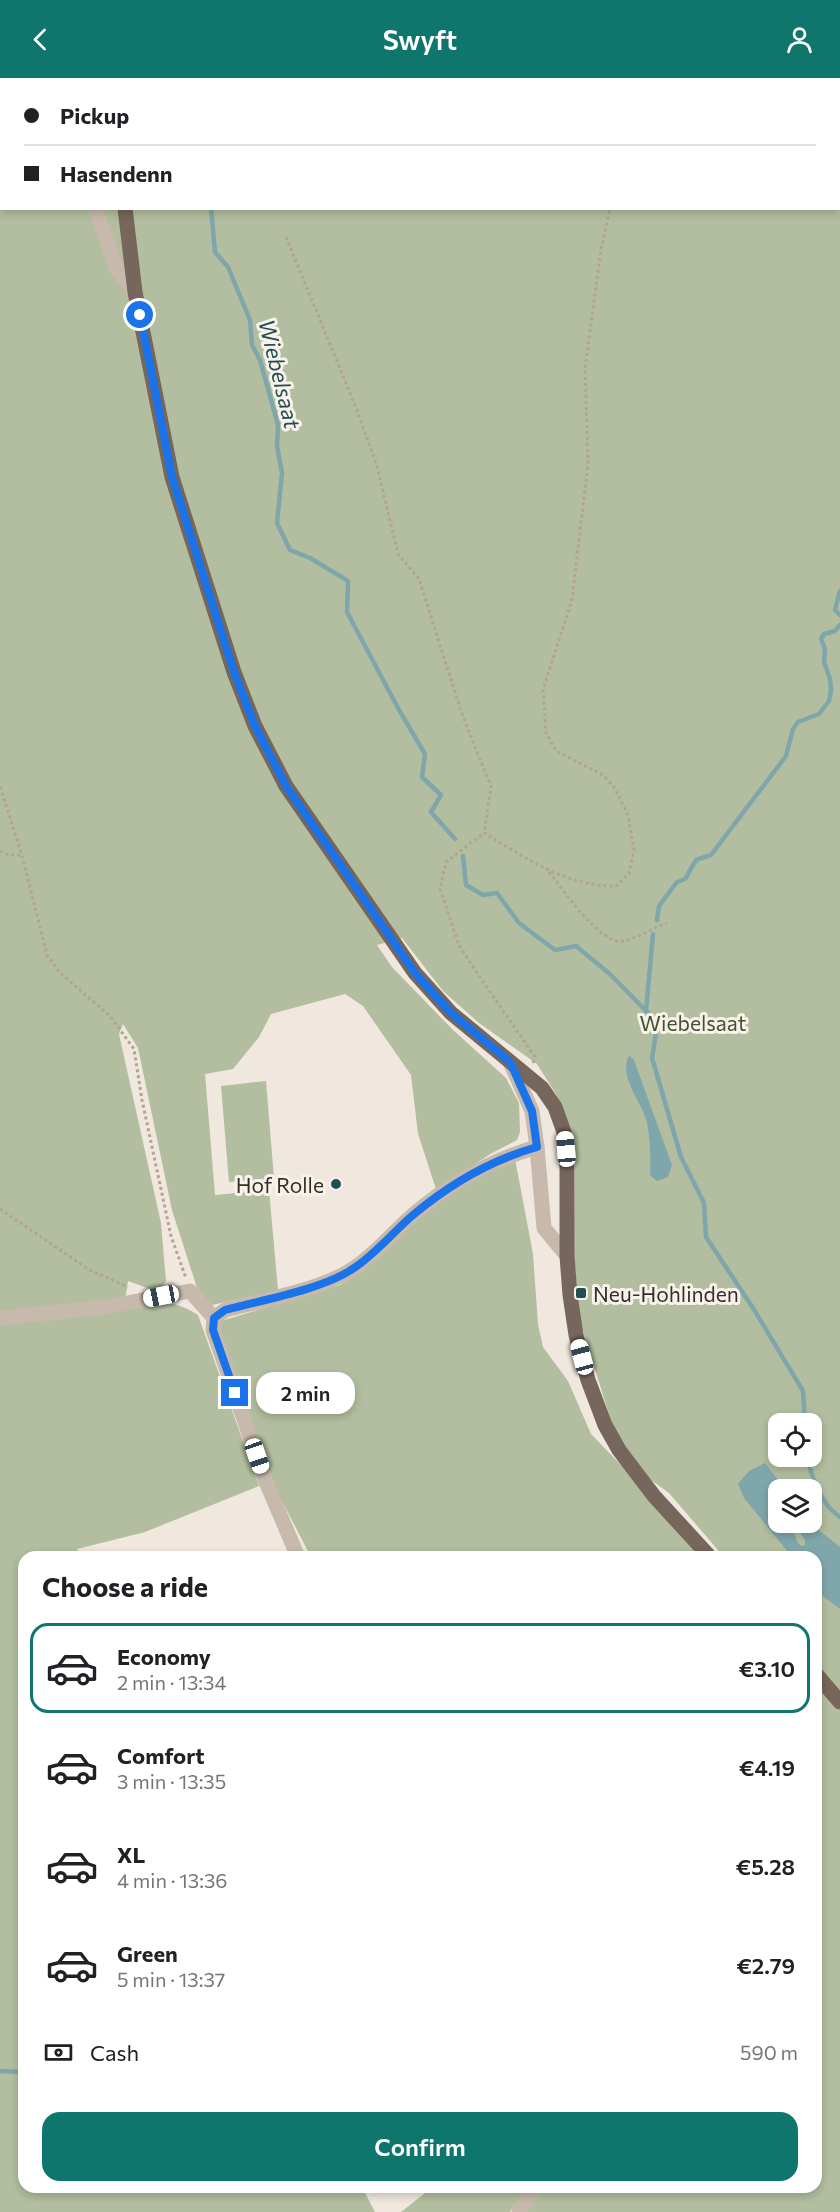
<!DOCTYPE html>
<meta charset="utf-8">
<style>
:root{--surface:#fff;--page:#f2f2f2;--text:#202124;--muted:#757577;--line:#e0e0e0;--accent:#0f766e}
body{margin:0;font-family:Commissioner,sans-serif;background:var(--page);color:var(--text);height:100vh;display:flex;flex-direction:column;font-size:22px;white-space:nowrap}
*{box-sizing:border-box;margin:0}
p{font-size:20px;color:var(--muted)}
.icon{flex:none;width:33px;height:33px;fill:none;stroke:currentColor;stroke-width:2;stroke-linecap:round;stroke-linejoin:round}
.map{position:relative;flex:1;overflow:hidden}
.sheet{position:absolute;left:18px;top:1473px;width:804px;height:642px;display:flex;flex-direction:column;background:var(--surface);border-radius:18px;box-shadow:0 3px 9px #0003}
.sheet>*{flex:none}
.top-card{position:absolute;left:0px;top:0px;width:840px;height:132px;box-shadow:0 3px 9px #0003;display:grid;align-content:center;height:132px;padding:0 24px;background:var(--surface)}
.tools{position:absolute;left:768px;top:1335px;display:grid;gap:12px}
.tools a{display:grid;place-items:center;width:54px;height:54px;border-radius:12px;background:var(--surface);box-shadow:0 3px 9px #0003;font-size:30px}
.end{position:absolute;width:27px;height:27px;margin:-14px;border:8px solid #1a73e8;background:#fff;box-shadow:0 0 0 3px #fff}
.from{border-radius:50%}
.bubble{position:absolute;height:42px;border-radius:18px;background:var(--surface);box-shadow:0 3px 9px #0003;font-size:20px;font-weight:600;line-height:42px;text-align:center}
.car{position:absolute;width:18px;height:36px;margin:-18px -9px;border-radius:8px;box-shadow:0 0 4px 2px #0007;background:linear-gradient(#fff 24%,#345 0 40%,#fff 0 76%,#345 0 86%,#fff 0)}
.top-card b{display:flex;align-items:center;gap:21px;height:57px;font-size:22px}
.top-card b+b{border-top:2px solid var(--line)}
.top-card i{width:15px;height:15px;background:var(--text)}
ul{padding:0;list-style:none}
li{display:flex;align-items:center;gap:18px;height:90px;margin:0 12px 9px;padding:0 12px;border:3px solid transparent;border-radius:18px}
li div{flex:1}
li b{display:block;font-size:22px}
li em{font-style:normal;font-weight:600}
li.selected{border-color:var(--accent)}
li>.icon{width:54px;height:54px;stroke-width:1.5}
h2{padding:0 24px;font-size:27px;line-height:72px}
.pay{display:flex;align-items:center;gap:15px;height:66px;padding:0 24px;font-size:22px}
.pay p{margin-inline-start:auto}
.button{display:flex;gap:12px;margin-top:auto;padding:12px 24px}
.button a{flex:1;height:69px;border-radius:18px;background:var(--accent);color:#fff;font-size:24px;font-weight:600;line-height:69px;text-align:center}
header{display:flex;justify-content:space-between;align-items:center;height:78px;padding:0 24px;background:var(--accent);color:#fff;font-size:27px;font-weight:600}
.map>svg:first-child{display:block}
.green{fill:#b2be9f;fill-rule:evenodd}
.water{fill:#7fa7ab}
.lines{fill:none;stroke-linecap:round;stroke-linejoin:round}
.stream{stroke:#7fa7ab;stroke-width:4.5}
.path{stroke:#b3a395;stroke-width:3;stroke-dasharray:3 3;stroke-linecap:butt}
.minor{stroke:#c7b9ab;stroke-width:15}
.major{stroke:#76665c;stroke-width:15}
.route{stroke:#1a73e8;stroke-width:8}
.poi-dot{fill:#234e53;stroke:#f8f2ea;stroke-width:2}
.labels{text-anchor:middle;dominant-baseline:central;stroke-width:6;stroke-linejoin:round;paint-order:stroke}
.park-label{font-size:21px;fill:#43522f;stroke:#f8f2ea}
.poi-label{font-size:21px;fill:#362e29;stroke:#f8f2ea;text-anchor:end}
.water-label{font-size:22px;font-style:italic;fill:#234e53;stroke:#f8f2ea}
</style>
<header><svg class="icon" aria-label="back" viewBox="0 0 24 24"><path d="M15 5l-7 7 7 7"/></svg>Swyft<svg class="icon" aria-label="person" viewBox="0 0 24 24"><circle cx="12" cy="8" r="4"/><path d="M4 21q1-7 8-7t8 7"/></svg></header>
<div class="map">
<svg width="840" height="2134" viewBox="0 0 840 2134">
<rect width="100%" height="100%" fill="#f0e8de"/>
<g class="green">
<path d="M0,0H840V1615L816,1587V1479H724L669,1415L651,1402L615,1355L580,1244L574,1178L575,1089L571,1051L556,1016L537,986L479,945L443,913L402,860L377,867L392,889L452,951L506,1000L519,1025L520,1054L517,1062L492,1075L436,1111L418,1056L411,997L363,928L345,916L271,936L259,959L233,991L205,996L215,1117L269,1112L278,1212L212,1227L198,1213L172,1132L138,970L123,946L119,956L161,1145L166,1203L163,1208L153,1212L128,1203L124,1230C154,1224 170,1219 198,1237L259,1408L145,1454L77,1471L81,1479H24V2109H362L375,2134H0ZM2,2H838V130H2ZM778,1346H812V1378H778ZM778,1412H812V1444H778Z"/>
<polygon points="266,1003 274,1100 229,1104 221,1008"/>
<path d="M515,1081L533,1176L538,1246L543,1269L568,1303L591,1356L648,1415L704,1479H311L269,1398L220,1259L221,1243L340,1207C372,1188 394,1157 423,1134C451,1112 483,1095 515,1081Z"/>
<polygon points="816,1605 840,1632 840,2134 525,2134 541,2109 816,2109"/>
<polygon points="431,2109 513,2109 523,2115 510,2134 401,2134 429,2112"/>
</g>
<g class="water">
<path d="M629,977L634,982L672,1087L668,1099L657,1103L650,1097C651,1081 650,1061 647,1045C642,1023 618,1000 629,977Z"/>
<polygon points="765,1385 785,1411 778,1412 778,1444 790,1445 798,1465 802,1468 805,1467 805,1462 794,1445 810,1445 840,1469 840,1531 816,1513 816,1479 792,1479 744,1420 738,1406 749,1393"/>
</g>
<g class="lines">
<g class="stream">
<polyline points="179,2 180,0"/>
<polyline points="211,130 215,174 228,189 250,242 252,267 260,282 278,347 277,368 282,395 277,445 290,472 310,480 348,503 347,534 398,630 425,676 422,699 441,717 431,734 455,761"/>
<polyline points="840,513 835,532 840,537"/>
<polyline points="463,778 466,807 483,817 497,815 519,845 555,872 576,868 611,897 650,937 656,955 652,980 681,1079 704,1125 706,1159 753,1230 803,1313 805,1346"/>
<polyline points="657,842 659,828 677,804 685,801 696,782 711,777 786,678 793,651 798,644 819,636 829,623 831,613 830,601 824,584 825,571 821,561 824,556 835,553 840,547"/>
<polyline points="646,933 653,856"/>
<path d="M806,1378C813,1400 820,1426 840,1439"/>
<polyline points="0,1993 24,1994"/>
</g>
<g class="path">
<polyline points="579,0 579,2"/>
<polyline points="286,159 355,327 377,388 398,476 419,501 462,636 491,709 484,755"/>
<polyline points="0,709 22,777 47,877 60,895 110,938 134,971 142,1022 171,1158 186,1200"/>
<polyline points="0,773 8,777 21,777"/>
<path d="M549,794C562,810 601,868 623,863C638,860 652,850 667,845"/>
<path d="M533,985L535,979L475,892L459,867L440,811L446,784L484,755C524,779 567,809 616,808L629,796L634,772L628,737L614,709L603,697L556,673L546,655L543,611L572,522L588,386L585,290L601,172L610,130"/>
<polyline points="0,1131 88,1191 128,1209"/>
</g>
<g class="minor">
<polyline points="50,0 51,2"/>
<polyline points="95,130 117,192 135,214"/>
<polyline points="510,984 532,1033 537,1069"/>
<polyline points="0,1240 106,1229 190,1213 214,1240"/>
<path d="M214,1240L225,1232C262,1222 320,1212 351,1192C374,1178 393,1154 413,1137C449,1106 491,1082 537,1069L544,1150L567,1178"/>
<polyline points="214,1240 213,1252 264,1399 298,1479"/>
<polyline points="519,2134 535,2109"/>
</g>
<g class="major">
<polyline points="111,0 111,2"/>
<polyline points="125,130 135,214 172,399 234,594 255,648 286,708 415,895 451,935 542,1010 555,1029 564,1054 567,1089 567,1178 570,1217 576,1257 588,1302 605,1347 619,1372 654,1418 710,1479"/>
<polyline points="816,1596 840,1624"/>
</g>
</g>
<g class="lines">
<path class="route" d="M140,237L172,399L234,594L255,648L286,708L415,895L451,935L510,984L532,1033L537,1069C491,1082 450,1106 413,1137C393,1154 374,1178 351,1192C320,1212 262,1222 225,1232L214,1240L213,1252L235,1315"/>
</g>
<g class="poi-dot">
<circle cx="336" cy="1106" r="6"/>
<rect x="575" y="1209" width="12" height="12" rx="3"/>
</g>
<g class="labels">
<g class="park-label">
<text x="693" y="944">Wiebelsaat</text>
</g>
<g class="poi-label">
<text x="324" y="1106">Hof Rolle</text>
<text x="593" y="1215" text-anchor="start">Neu-Hohlinden</text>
</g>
<g class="water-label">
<text transform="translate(280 296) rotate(76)">Wiebelsaat</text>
</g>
</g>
</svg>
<div class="tools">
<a><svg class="icon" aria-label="locate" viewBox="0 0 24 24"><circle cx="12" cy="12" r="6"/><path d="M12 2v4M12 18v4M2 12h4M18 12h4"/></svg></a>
<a><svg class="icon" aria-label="layers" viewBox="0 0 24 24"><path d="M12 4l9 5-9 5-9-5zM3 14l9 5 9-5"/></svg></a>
</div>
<i class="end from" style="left:140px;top:237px"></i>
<i class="end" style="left:235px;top:1315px"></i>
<div class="bubble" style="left:256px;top:1294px;width:99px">2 min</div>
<i class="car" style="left:566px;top:1071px;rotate:355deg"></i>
<i class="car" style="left:161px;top:1218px;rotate:259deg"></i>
<i class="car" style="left:582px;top:1279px;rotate:345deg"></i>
<i class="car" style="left:257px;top:1378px;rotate:161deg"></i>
<div class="top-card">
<b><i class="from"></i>Pickup</b>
<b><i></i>Hasendenn</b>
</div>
<section class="sheet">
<h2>Choose a ride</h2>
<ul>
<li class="selected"><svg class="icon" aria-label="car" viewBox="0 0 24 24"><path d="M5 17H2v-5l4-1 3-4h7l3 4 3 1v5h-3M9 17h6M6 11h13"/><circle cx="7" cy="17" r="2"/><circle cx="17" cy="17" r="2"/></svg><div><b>Economy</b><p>2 min · 13:34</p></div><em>€3.10</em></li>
<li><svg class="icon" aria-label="car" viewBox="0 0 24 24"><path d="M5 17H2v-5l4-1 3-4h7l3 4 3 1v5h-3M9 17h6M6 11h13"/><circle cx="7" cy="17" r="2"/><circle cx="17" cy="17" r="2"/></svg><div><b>Comfort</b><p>3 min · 13:35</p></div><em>€4.19</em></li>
<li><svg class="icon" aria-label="car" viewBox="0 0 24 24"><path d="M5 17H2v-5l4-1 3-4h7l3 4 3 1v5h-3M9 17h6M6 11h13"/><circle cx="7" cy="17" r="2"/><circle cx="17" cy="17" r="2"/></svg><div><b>XL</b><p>4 min · 13:36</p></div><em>€5.28</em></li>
<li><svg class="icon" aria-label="car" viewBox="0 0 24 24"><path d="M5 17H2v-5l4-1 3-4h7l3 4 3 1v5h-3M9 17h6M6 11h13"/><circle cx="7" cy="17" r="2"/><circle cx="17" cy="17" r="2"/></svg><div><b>Green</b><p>5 min · 13:37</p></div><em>€2.79</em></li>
</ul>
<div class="pay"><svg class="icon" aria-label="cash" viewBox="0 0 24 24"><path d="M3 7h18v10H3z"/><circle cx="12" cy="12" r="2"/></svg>Cash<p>590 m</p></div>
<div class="button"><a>Confirm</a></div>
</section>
</div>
